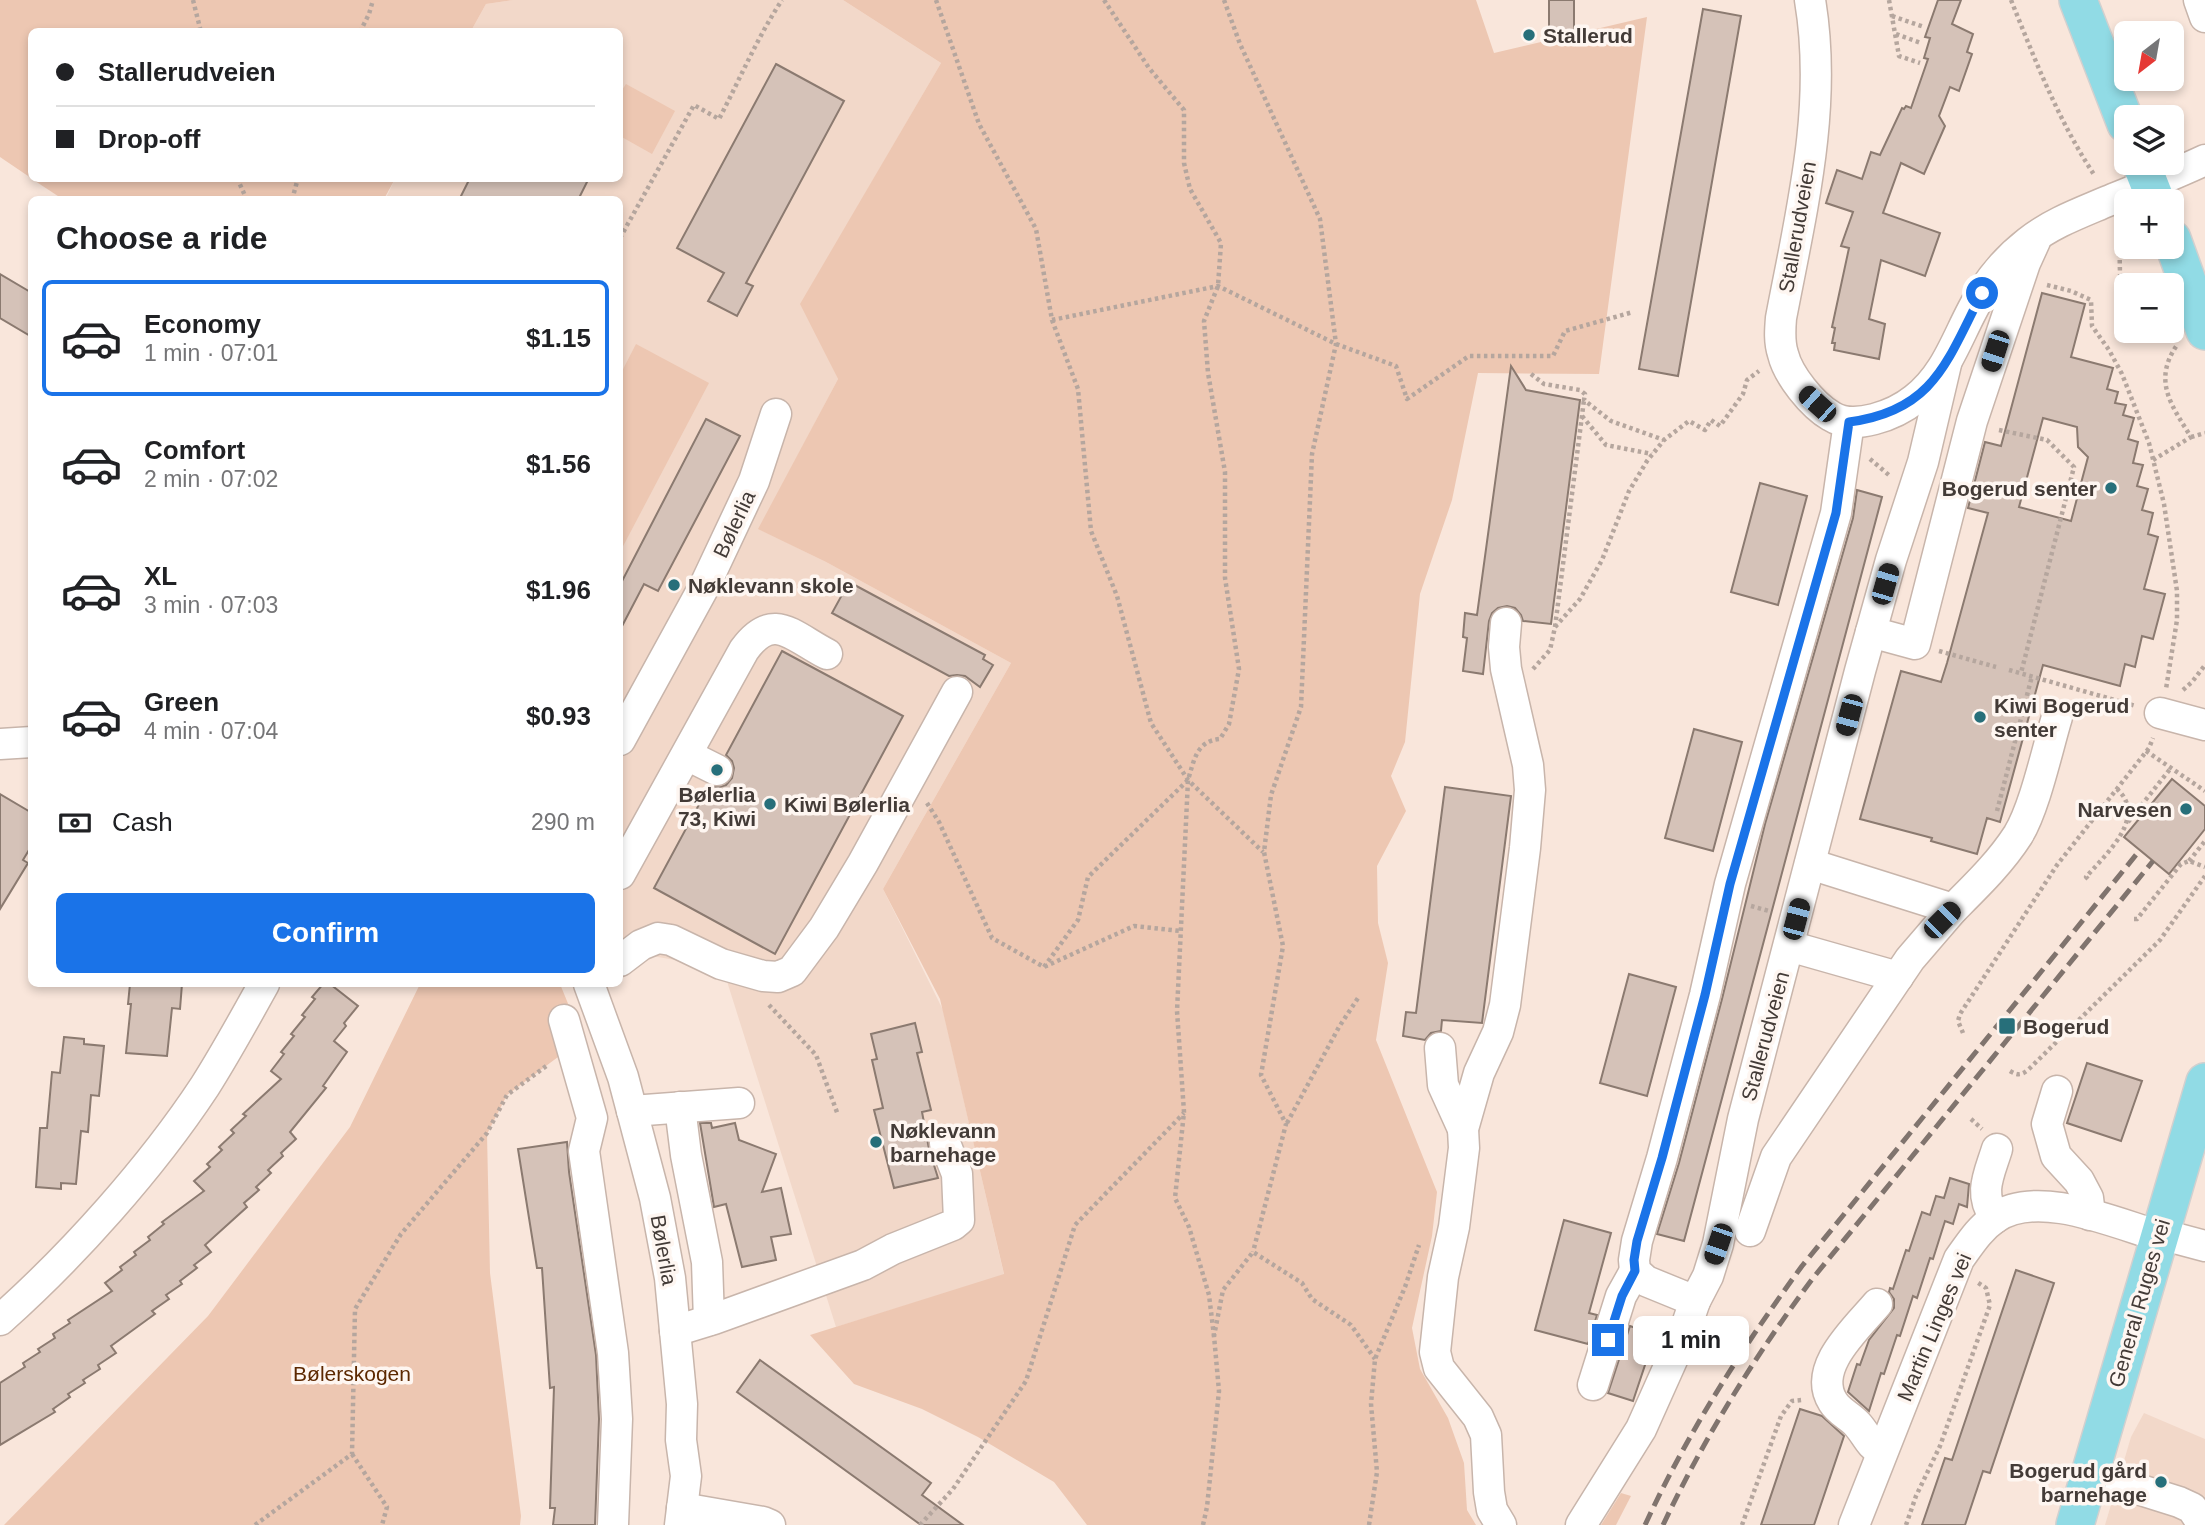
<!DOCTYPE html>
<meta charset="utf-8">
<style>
:root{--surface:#fff;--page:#f2f2f2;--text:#202124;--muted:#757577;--line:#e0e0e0;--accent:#1a73e8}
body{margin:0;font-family:Helvetica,sans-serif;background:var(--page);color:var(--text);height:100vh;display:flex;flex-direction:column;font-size:26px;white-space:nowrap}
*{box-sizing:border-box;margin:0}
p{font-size:23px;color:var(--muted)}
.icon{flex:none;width:38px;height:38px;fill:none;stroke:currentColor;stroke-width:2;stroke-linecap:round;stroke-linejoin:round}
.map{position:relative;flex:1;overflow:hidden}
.sheet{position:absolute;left:28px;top:196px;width:595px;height:791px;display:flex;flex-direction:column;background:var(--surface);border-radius:10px;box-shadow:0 4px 10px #0003}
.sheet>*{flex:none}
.guide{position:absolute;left:28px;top:28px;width:595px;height:154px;border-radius:10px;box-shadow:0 4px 10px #0003;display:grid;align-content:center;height:154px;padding:0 28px;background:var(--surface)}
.needle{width:46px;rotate:211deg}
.controls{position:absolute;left:2114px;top:21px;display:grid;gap:14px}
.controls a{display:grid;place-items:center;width:70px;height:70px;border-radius:10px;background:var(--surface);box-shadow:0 4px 10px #0003;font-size:35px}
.end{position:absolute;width:32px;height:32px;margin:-16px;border:9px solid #1a73e8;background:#fff;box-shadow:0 0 0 4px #fff}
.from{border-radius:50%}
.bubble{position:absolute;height:49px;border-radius:10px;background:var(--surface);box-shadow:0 4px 10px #0003;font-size:23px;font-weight:700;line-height:49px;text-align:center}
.car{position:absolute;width:21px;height:42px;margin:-21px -10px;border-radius:9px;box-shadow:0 0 5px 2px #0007;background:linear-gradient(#222 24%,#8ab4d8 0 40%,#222 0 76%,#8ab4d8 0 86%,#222 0)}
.guide b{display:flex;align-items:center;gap:24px;height:66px;font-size:26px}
.guide b+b{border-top:2px solid var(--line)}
.guide i{width:18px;height:18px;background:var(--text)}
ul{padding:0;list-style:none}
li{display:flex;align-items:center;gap:21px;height:116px;margin:0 14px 10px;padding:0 14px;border:4px solid transparent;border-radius:10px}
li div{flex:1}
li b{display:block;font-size:26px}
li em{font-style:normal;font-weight:700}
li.on{border-color:var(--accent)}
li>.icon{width:63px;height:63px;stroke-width:1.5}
h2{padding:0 28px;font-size:32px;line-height:84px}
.pay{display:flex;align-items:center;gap:18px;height:77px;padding:0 28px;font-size:26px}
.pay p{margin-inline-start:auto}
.primary-button{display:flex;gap:14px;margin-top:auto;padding:14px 28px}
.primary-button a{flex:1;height:80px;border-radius:10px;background:var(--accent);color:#fff;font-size:28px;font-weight:700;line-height:80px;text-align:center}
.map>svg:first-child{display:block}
.built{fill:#f2d8c9}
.green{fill:#edc7b2}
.building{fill:#d5c2b8;stroke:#8b7a70;stroke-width:2;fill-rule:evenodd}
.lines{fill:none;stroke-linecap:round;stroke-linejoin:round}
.minor-casing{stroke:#c8b5ab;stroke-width:33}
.major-casing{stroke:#d2d0cf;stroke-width:40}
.path{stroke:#b5a69e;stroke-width:4.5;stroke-dasharray:3.5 3.5;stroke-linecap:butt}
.minor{stroke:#fff;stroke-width:30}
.major{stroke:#91dbe5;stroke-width:37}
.rail{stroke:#80746e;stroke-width:5;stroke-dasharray:14 7;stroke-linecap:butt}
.route{stroke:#1a73e8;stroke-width:9}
.poi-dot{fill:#276f7a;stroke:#fef6f1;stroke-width:2.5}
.labels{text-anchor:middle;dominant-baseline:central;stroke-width:7;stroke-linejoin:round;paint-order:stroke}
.poi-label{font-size:21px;font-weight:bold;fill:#433b37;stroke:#fef6f1;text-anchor:start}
.street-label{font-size:21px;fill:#433b37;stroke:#fef6f1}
.park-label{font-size:21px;fill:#5c2800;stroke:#fef6f1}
</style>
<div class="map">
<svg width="2205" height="1525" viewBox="0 0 2205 1525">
<rect width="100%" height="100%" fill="#f9e6db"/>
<g class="built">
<polygon points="513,0 843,0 941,63 801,304 838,379 759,529 826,562 1011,663 883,889 943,1010 1004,1275 836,1327 725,975 687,962 646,955 620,960 620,200 385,200 395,179 620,178 620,32 471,31 486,4"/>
<polygon points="2144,1413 2205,1439 2205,1525 2105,1525 2131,1437"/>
</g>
<g class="green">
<polygon points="0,0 513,0 486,4 471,31 32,32 31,178 0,157"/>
<polygon points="843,0 1476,0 1494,53 1647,17 1599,374 1478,373 1452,500 1420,594 1405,742 1391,776 1406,811 1377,866 1378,923 1388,963 1376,1040 1437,1192 1432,1236 1412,1328 1420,1369 1448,1418 1464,1463 1467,1510 1476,1525 1087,1525 1054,1482 978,1437 922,1409 854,1384 810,1335 1004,1274 940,999 883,889 1011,663 826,562 758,529 838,379 800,304 941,63"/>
<polygon points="626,84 675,111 652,154 620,136 620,93"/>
<polygon points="32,179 395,178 395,179 384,199 64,200"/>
<polygon points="636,344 709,383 620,552 620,375"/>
<polygon points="420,984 560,984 585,1045 558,1057 507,1095 487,1134 490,1273 521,1516 520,1525 4,1525 208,1316 350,1127"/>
<polygon points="1621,1493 1631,1496 1616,1525 1601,1525"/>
</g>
<g class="building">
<polygon points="1549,0 1574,0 1574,33 1549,34"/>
<polygon points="1938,0 1961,0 1952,24 1973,34 1967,52 1972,54 1959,91 1950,87 1939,116 1945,126 1924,174 1901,163 1883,213 1940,233 1925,276 1881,260 1869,319 1885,324 1879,359 1834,350 1835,343 1832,343 1835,328 1832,327 1849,248 1841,246 1853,212 1826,203 1837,170 1862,179 1871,152 1880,155 1902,108 1904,109 1906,106 1911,108 1928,59 1924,58 1930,38 1925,37"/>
<polygon points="1703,9 1741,16 1678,376 1639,369"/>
<polygon points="776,64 844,101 746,283 753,286 737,316 708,301 724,273 677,248"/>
<polygon points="470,178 589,178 578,200 459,200"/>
<polygon points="0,274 32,293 32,337 0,318"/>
<path d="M2042,293L2085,304L2071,357L2113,368L2107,389L2118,392L2115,403L2126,405L2123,415L2134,418L2128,439L2138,442L2133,463L2143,465L2137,486L2148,489L2142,510L2153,513L2148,534L2158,537L2144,589L2165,594L2153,639L2142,636L2135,667L2125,664L2120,686L2043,665L2000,822L1987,818L1977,854L1931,841L1932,838L1860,819L1901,671L1941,682L1947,663L1988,513L1968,508L1985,442L2001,446ZM2043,418L2077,427L2078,447L2088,457L2071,521L2019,507Z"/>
<polygon points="1511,366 1526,390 1580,400 1551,624 1523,621 1521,615 1515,608 1507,606 1498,608 1492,613 1489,621 1483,674 1463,671 1467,638 1463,637 1465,613 1477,615"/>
<polygon points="706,419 740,436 658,591 644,584 620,630 620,585"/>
<polygon points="1760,483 1807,496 1778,605 1731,592"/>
<polygon points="1857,490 1882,497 1684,1241 1657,1234 1679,1163 1722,999 1765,824 1853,518"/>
<polygon points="849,582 985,655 983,659 993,665 980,687 965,676 957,675 949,676 832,613"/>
<polygon points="782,651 903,716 775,954 654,888 709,786 719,787 726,785 732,778 734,768 732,761 726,755"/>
<polygon points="1694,729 1742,742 1713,851 1665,838"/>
<polygon points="2172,779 2205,806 2205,829 2169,874 2124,837"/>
<polygon points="1445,787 1511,796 1482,1023 1442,1020 1441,1031 1431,1033 1425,1040 1403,1036 1406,1012 1416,1013"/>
<polygon points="0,794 32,813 32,845 23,860 28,863 0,909"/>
<polygon points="1629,974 1676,987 1647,1096 1600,1083"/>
<polygon points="130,984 182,984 180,1009 172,1008 167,1056 126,1053 131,1004 128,1004"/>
<polygon points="323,984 330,984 358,1006 344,1023 346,1026 334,1041 347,1052 323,1086 326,1088 290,1132 296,1139 281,1153 283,1156 268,1170 271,1173 256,1187 259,1190 244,1203 247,1207 205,1245 211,1252 194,1265 197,1268 180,1281 182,1284 166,1295 169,1299 152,1311 155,1314 111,1346 116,1353 98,1365 100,1369 83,1380 85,1383 68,1394 70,1397 53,1409 55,1412 0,1445 0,1383 25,1367 23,1363 40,1352 38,1349 55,1338 53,1334 70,1323 68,1320 112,1291 105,1283 122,1270 120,1267 136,1255 134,1252 150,1240 148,1237 164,1224 162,1222 204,1191 194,1181 210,1167 207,1164 222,1150 219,1147 234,1133 231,1130 246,1116 243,1114 281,1079 271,1071 284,1054 281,1052 294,1036 291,1034 305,1017 302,1015 315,999 312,997"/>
<polygon points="915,1023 922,1052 917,1053 931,1110 922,1112 929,1149 938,1178 894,1188 874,1110 883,1108 872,1060 877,1059 871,1034"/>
<polygon points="64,1037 84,1039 84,1044 104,1046 99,1096 91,1095 88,1132 81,1131 76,1184 61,1183 61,1189 36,1187 40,1128 47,1128 52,1072 60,1073"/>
<polygon points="2087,1063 2142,1081 2121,1141 2067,1123"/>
<polygon points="700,1123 711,1123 712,1128 735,1123 739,1140 776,1154 762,1192 781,1188 791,1234 771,1237 776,1260 742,1267 726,1204 714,1207"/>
<polygon points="567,1142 569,1172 596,1355 599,1419 595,1525 553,1525 555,1508 550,1508 554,1387 550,1388 542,1268 537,1268 518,1149"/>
<polygon points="1950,1178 1969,1184 1967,1207 1959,1204 1953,1224 1945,1221 1933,1259 1930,1258 1917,1298 1913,1296 1900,1336 1897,1335 1884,1374 1881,1373 1869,1411 1848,1392 1857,1364 1860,1365 1869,1340 1894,1308 1894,1299 1889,1292 1890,1288 1893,1289 1906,1250 1909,1251 1922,1212 1930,1215 1936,1196 1944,1198"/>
<polygon points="1564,1220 1611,1233 1589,1313 1597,1315 1588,1344 1535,1330"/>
<polygon points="2016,1270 2054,1283 1990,1473 1983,1471 1965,1525 1922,1525 1945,1458 1952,1460"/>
<polygon points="1630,1326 1655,1335 1633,1401 1608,1393"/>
<polygon points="760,1360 931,1483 922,1495 963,1525 921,1525 737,1392"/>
<polygon points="1800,1409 1822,1416 1844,1436 1814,1525 1761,1525"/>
</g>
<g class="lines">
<defs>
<g id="minor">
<path d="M1810,0C1828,107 1801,213 1781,318C1780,330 1779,342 1783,354C1788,375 1812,405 1831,416C1854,431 1895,415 1915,399C1950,372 1959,329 1982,293C1994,274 2010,256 2028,242C2052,223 2080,213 2108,201C2140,188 2173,175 2205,160"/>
<polyline points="2199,0 2205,17"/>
<polyline points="1849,422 1836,513 1730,884 1705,995 1662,1158 1637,1241 1634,1260 1635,1271 1646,1281 1695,1301 1708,1276 1718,1244 1743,1119 1860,671 1891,560 1923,462 1946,364"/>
<polyline points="1871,632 1915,644 1972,421 2025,263 2035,241"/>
<polyline points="2160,713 2205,725"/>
<polyline points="620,740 705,585 754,481 776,414"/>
<polyline points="0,744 32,742"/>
<polyline points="687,755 717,770"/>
<path d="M1810,864L1953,909C1976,886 2000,863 2018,835C2035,807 2047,750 2057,717"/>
<path d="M620,874L744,650C773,610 792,636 827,654"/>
<polyline points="1789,946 1898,977"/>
<polyline points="620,961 641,945 658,938 671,940 721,964 763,976 778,977 792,971 824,928 863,863 957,692"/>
<polyline points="589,984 623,1077 655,1198 670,1278 682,1404 681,1440 686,1476 680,1525"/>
<polyline points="564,1020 592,1118 584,1151 613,1353 617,1419 613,1525"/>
<polyline points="1440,1048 1443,1085 1463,1129"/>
<polyline points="2057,1091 2047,1124 2056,1156 2079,1181 2088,1198 2090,1215"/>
<polyline points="680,1107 686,1155 707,1262 709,1320"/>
<polyline points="632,1111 739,1103"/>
<path d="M1995,1218C1978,1193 1989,1175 1997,1149"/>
<polyline points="1750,1231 1776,1157 1910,959 1953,909"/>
<polyline points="2160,1234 2205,1246"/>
<path d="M1877,1304C1857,1328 1811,1368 1833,1402C1839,1412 1850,1416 1857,1424C1867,1435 1869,1445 1882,1452"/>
<path d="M0,1320C73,1255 151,1168 205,1086C226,1053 245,1018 264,984"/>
<polyline points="675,1331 714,1319 863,1265 893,1249 953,1225 959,1220 957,1174 945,1143"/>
<polyline points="1593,1385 1621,1296 1635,1271"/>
<polyline points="2090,1474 2179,1502 2192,1508 2203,1525"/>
<polyline points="682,1508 763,1522 770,1525"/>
<polyline points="1501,1525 1492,1510 1489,1492 1486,1435 1478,1417 1439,1368 1435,1352 1443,1277 1454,1227 1464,1148 1463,1129 1479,1073 1498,1032 1505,1005 1525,848 1530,790 1528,765 1506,669 1504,647 1506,623"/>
<polyline points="1581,1525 1641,1429 1684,1333 1695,1301"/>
<path d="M1854,1525L1959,1259C1970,1244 1979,1229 1995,1218C2037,1188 2115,1223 2159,1236"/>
</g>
<g id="major">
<polyline points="2078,0 2126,124"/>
<polyline points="2141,163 2156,201"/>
<polyline points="2172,239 2205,331"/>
<polyline points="2075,1525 2205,1082"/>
</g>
</defs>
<use href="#minor" class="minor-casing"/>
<use href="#major" class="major-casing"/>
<g class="path">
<polyline points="193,0 201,32"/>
<polyline points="936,0 979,124 1036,229 1052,320 1078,389 1091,531 1117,596 1151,723 1188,780 1263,852"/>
<path d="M1104,0L1149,68L1184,110V163L1190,189L1221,243L1218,286L1204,321L1208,373L1225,472V578L1239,669L1229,724L1220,739C1196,741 1194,761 1188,780L1177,1011L1184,1112L1175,1198L1189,1227L1209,1295L1214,1336"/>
<polyline points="1224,0 1240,44 1320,219 1336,344 1312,454 1301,707 1271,795 1264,852 1283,946 1261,1075 1286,1124 1253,1252"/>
<polyline points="1889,0 1899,56 1920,63"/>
<path d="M2011,0C2035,60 2059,122 2095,176"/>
<polyline points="1892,16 1924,27"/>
<polyline points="360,32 369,14 373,0"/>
<polyline points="1896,34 1921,43"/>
<polyline points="237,178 247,200"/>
<polyline points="292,200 298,178"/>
<polyline points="2119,225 2120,274 2126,294"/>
<path d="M620,238L694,105L719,119C740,79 757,38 782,0"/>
<polyline points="2047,285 2071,291 2091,300 2092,326 2109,350 2122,374 2149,443 2164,504 2177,591 2177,620 2166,689"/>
<polyline points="1052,320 1218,286 1336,344 1396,366 1407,399 1469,356 1553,356 1565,331 1633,312"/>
<polyline points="2159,331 2164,335 2173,336"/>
<polyline points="1531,374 1544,384 1580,390 1585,394 1584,400 1611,421 1664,440"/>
<polyline points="1582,416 1606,445 1652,454"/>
<polyline points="1999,430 2047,440 2074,467 2021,673"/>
<polyline points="2191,437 2205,433"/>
<polyline points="1870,459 1890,476"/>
<path d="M2153,460L2191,437C2172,406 2152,381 2177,345"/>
<polyline points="1555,627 1580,599 1602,560 1629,491 1647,461 1664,440 1689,421 1705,430 1711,420 1720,426 1743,394 1747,380 1759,371"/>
<polyline points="1939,651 1996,667"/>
<polyline points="1533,669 1550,650 1555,627 1584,400"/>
<polyline points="2009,670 2136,706"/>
<polyline points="2183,690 2192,682 2205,665"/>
<polyline points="2146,751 2205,791"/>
<polyline points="927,803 939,822 992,938 1044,967 1134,926 1181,931"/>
<polyline points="1997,811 2032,676"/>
<polyline points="2128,822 2171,768"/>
<polyline points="2189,861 2205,841"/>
<path d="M2088,879L2086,877C2106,854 2148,817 2117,789"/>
<polyline points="1751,906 1769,911"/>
<polyline points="2134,919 2137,919 2181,864 2189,861 2205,867"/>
<polyline points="1044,967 1078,920 1088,877 1187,781"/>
<polyline points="769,1005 816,1055 838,1115"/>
<polyline points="1963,1033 1958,1021 1960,1014 2057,865 2149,748 2153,738"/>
<path d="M2010,1071C2018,1076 2022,1075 2029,1069L2160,940L2205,876"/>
<polyline points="1971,1119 1982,1129"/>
<polyline points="1287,1123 1339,1027 1358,998"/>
<polyline points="352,1454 387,1507 382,1525"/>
<polyline points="255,1525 352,1454 355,1309 401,1234 487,1133 507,1095 549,1064"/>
<polyline points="920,1525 953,1489 1026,1381 1075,1225 1184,1113"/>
<polyline points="1203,1525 1207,1507 1219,1391 1214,1336 1223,1290 1253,1252 1302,1283 1312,1299 1351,1325 1375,1359"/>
<polyline points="1369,1525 1377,1472 1371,1404 1375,1359 1405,1287 1419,1245"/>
<polyline points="1742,1525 1781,1416 1792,1401 1802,1400"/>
<polyline points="1906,1525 1916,1496 1940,1446 1990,1305 1986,1288 1977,1282"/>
</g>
<use href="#minor" class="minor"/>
<use href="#major" class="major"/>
<g class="rail">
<path d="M1645,1525C1688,1432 1742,1348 1802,1266L2140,850"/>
<path d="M1663,1525C1705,1436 1755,1356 1813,1278L2153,861"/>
</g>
</g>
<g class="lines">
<path class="route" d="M1608,1340L1622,1296L1635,1271L1634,1260L1637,1241L1662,1158L1705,995L1730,884L1836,513L1849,422C1934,411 1947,361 1982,293"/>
</g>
<g class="poi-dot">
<circle cx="1529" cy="35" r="7"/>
<circle cx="2111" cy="488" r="7"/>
<circle cx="674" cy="585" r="7"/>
<circle cx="1980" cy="717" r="7"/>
<circle cx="717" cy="770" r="7"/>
<circle cx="770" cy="804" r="7"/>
<circle cx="2186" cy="809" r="7"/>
<rect x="1998" y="1017" width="18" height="18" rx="3.5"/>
<circle cx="876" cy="1142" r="7"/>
<circle cx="2161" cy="1482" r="7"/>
</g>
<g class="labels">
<g class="poi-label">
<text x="1543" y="35">Stallerud</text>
<text x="2097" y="488" text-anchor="end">Bogerud senter</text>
<text x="688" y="585">Nøklevann skole</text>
<text x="1994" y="705">Kiwi Bogerud<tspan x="1994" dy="24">senter</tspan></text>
<text x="717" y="794" text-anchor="middle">Bølerlia<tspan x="717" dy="24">73, Kiwi</tspan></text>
<text x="784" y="804">Kiwi Bølerlia</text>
<text x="2172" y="809" text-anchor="end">Narvesen</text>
<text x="2023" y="1026">Bogerud</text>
<text x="890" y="1130">Nøklevann<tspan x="890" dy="24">barnehage</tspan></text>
<text x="2147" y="1470" text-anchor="end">Bogerud gård<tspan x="2147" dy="24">barnehage</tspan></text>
</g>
<g class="street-label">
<text transform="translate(1797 227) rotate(-80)">Stallerudveien</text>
<text transform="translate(734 524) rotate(-65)">Bølerlia</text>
<text transform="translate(1765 1036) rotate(-75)">Stallerudveien</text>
<text transform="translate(664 1250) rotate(80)">Bølerlia</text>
<text transform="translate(2139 1303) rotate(-74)">General Ruges vei</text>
<text transform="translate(1934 1327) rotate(-67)">Martin Linges vei</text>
</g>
<g class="park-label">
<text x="352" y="1373">Bølerskogen</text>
</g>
</g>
</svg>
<div class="controls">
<a><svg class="needle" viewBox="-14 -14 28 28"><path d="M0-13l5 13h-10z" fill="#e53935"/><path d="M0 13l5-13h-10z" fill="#757577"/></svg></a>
<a><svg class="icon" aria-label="layers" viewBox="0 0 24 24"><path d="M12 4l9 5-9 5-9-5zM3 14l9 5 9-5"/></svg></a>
<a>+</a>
<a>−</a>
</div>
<i class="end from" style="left:1982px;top:293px"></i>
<i class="end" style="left:1608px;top:1340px"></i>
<div class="bubble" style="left:1633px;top:1316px;width:116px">1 min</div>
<i class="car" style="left:1995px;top:351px;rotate:198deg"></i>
<i class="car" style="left:1817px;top:404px;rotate:312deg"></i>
<i class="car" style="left:1885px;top:584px;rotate:16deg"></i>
<i class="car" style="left:1849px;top:715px;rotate:195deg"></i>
<i class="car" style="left:1796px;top:919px;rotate:15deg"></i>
<i class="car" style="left:1942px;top:920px;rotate:45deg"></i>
<i class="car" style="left:1718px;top:1244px;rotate:199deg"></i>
<div class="guide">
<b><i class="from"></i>Stallerudveien</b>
<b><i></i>Drop-off</b>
</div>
<section class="sheet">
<h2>Choose a ride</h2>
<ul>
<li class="on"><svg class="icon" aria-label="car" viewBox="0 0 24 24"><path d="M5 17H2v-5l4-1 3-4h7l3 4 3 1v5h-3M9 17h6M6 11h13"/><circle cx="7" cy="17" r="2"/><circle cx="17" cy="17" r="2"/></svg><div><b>Economy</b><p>1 min · 07:01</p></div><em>$1.15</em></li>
<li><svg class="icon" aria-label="car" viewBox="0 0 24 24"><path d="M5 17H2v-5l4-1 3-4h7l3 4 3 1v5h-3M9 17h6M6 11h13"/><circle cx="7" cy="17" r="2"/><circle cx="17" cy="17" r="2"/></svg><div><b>Comfort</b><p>2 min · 07:02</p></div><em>$1.56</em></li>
<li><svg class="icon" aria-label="car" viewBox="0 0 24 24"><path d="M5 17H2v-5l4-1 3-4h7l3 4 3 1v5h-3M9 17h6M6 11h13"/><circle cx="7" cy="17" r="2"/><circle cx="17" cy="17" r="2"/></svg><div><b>XL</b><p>3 min · 07:03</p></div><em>$1.96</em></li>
<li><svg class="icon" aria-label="car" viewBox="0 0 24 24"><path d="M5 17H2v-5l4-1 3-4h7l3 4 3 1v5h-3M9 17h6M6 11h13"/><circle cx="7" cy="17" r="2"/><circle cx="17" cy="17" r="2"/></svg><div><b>Green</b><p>4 min · 07:04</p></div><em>$0.93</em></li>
</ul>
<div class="pay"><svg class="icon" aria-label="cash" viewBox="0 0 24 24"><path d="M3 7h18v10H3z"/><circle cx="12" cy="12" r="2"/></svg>Cash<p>290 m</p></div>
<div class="primary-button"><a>Confirm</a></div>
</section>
</div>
